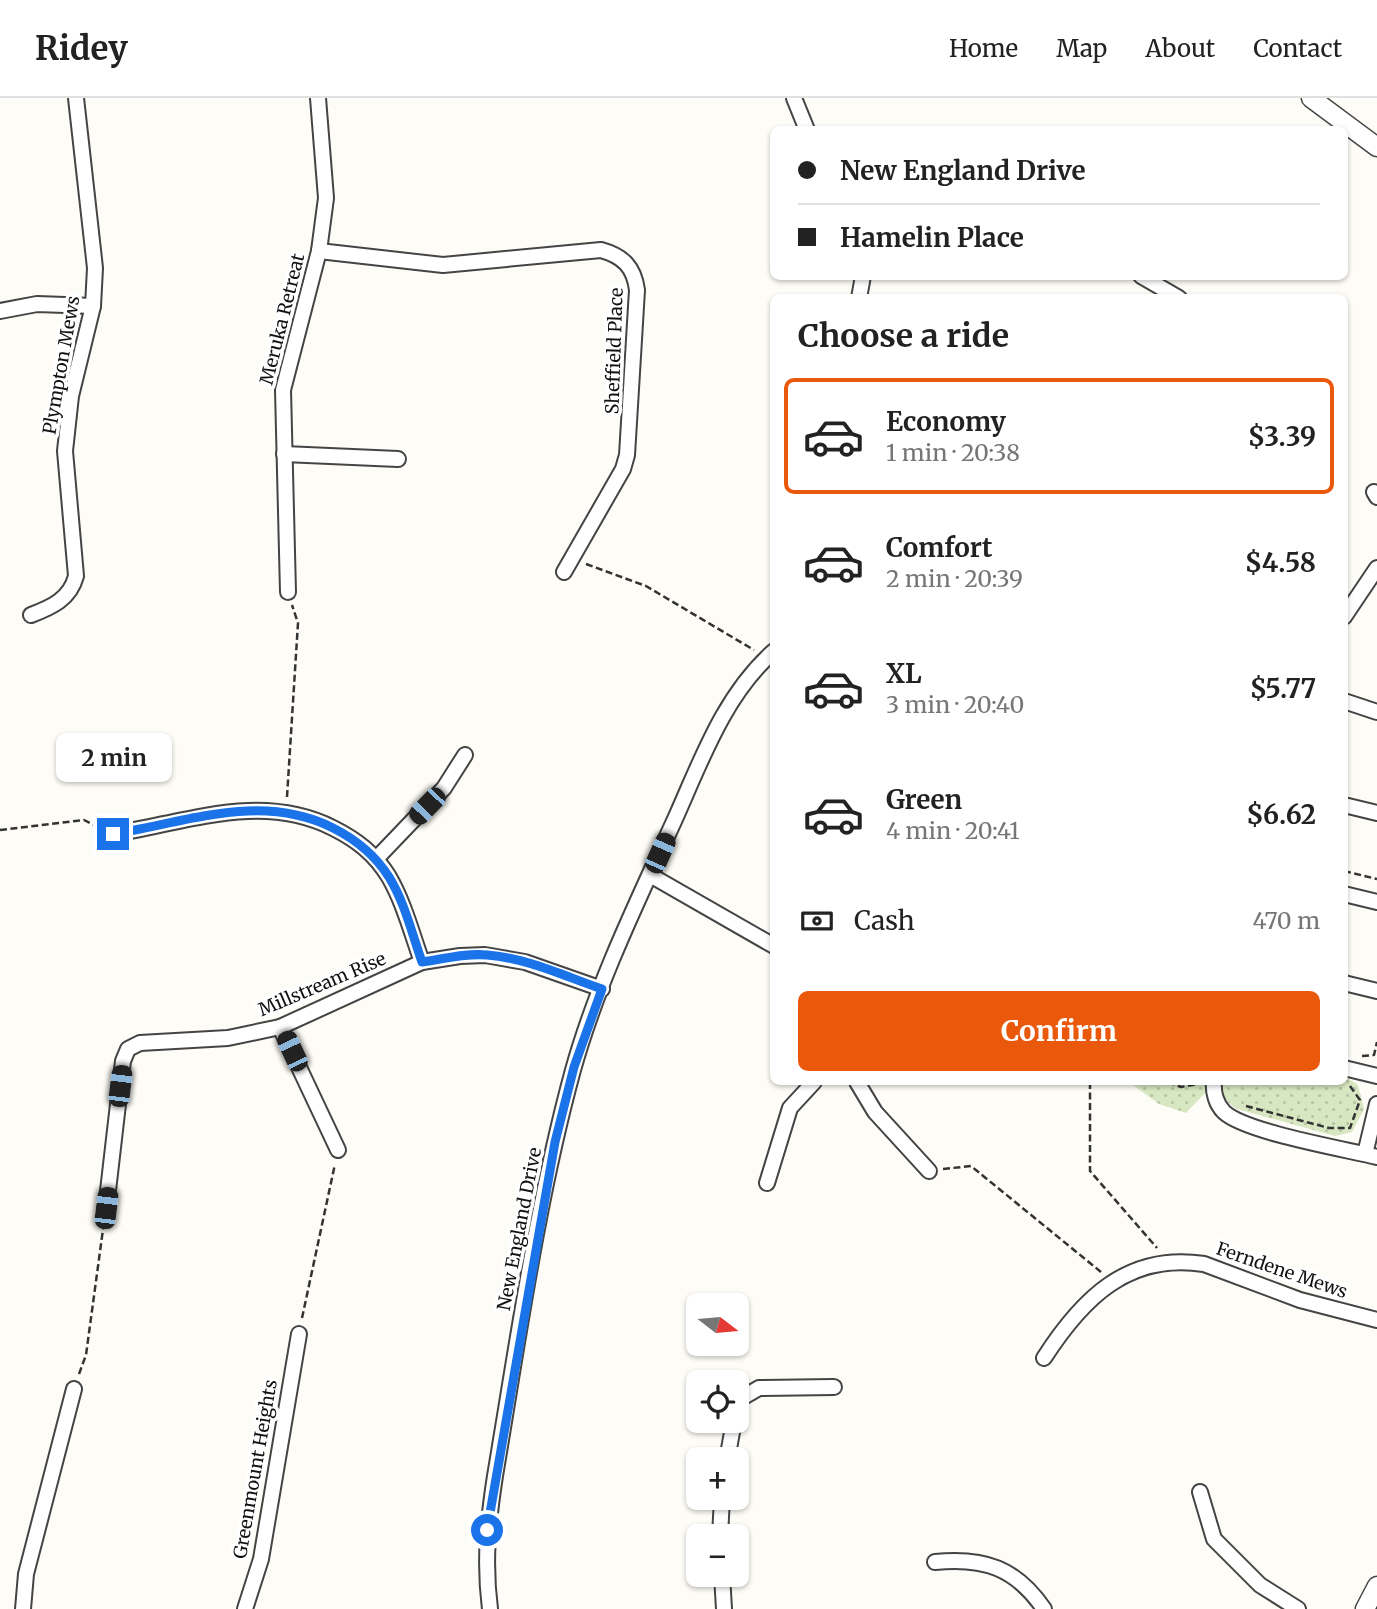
<!DOCTYPE html>
<meta charset="utf-8">
<style>
:root{--surface:#fff;--page:#f6f6f6;--text:#222;--muted:#767676;--line:#e0e0e0;--accent:#ea580c}
body{margin:0;font-family:Merriweather,serif;background:var(--page);color:var(--text);height:100vh;display:flex;flex-direction:column;font-size:26px;white-space:nowrap}
*{box-sizing:border-box;margin:0}
p{font-size:23px;color:var(--muted)}
.icon{flex:none;width:38px;height:38px;fill:none;stroke:currentColor;stroke-width:2;stroke-linecap:round;stroke-linejoin:round}
.map{position:relative;flex:1;overflow:hidden}
.panel{position:absolute;left:770px;top:196px;width:578px;height:791px;display:flex;flex-direction:column;background:var(--surface);border-radius:10px;box-shadow:0 2px 5px #0004}
.panel>*{flex:none}
.hud{position:absolute;left:770px;top:28px;width:578px;height:154px;border-radius:10px;box-shadow:0 2px 5px #0004;display:grid;align-content:center;height:154px;padding:0 28px;background:var(--surface)}
.needle{width:46px;rotate:106deg}
.buttons{position:absolute;left:686px;top:1195px;display:grid;gap:14px}
.buttons a{display:grid;place-items:center;width:63px;height:63px;border-radius:10px;background:var(--surface);box-shadow:0 2px 5px #0004;font-size:35px}
.end{position:absolute;width:32px;height:32px;margin:-16px;border:9px solid #1a73e8;background:#fff;box-shadow:0 0 0 4px #fff}
.from{border-radius:50%}
.bubble{position:absolute;height:49px;border-radius:10px;background:var(--surface);box-shadow:0 2px 5px #0004;font-size:23px;font-weight:700;line-height:49px;text-align:center}
.car{position:absolute;width:21px;height:42px;margin:-21px -10px;border-radius:9px;box-shadow:0 0 5px 2px #0007;background:linear-gradient(#222 24%,#8ab4d8 0 40%,#222 0 76%,#8ab4d8 0 86%,#222 0)}
.hud b{display:flex;align-items:center;gap:24px;height:66px;font-size:26px}
.hud b+b{border-top:2px solid var(--line)}
.hud i{width:18px;height:18px;background:var(--text)}
ul{padding:0;list-style:none}
li{display:flex;align-items:center;gap:21px;height:116px;margin:0 14px 10px;padding:0 14px;border:4px solid transparent;border-radius:10px}
li div{flex:1}
li b{display:block;font-size:26px}
li em{font-style:normal;font-weight:700}
li.active{border-color:var(--accent)}
li>.icon{width:63px;height:63px;stroke-width:1.5}
h2{padding:0 28px;font-size:32px;line-height:84px}
.pay{display:flex;align-items:center;gap:18px;height:77px;padding:0 28px;font-size:26px}
.pay p{margin-inline-start:auto}
.primary-button{display:flex;gap:14px;margin-top:auto;padding:14px 28px}
.primary-button a{flex:1;height:80px;border-radius:10px;background:var(--accent);color:#fff;font-size:28px;font-weight:700;line-height:80px;text-align:center}
header{display:flex;align-items:center;gap:42px;box-sizing:border-box;height:98px;padding:0 35px;background:var(--surface);border-bottom:2px solid var(--line)}
header strong{font-size:33px}
nav{display:flex;gap:38px;margin-inline-start:auto;font-size:24px}
.map>svg:first-child{display:block}
.park{fill:url(#park-dots)}
.lines{fill:none;stroke-linecap:round;stroke-linejoin:round}
.minor-casing{stroke:#444;stroke-width:18}
.tertiary-casing{stroke:#444;stroke-width:21}
.path{stroke:#333;stroke-width:2.5;stroke-dasharray:7 3.5;stroke-linecap:butt}
.minor{stroke:#fff;stroke-width:14}
.tertiary{stroke:#fff;stroke-width:18}
.route{stroke:#1a73e8;stroke-width:9}
.labels{text-anchor:middle;dominant-baseline:central;stroke-width:7;stroke-linejoin:round;paint-order:stroke}
.street-label{font-size:18px;fill:#111;stroke:#fff}
</style>
<header>
<strong>Ridey</strong>
<nav><a>Home</a><a>Map</a><a>About</a><a>Contact</a></nav>
</header>
<div class="map">
<svg width="1377" height="1511" viewBox="0 0 1377 1511">
<defs>
<pattern id="park-dots" width="8" height="8" patternUnits="userSpaceOnUse" patternTransform="scale(1.75)"><rect width="8" height="8" fill="#d7e7c1"/><path d="M2 2h.1M6 6h.1" fill="none" stroke="#b8c5a5" stroke-width="1.8" stroke-linecap="round"/></pattern>
</defs>
<rect width="100%" height="100%" fill="#fefcf6"/>
<g class="park">
<path d="M1344,978L1358,987L1364,1011L1352,1034L1335,1038L1237,1011C1226,1004 1221,997 1222,984H1344Z"/>
<polygon points="1129,984 1209,984 1206,994 1186,1015 1159,1006"/>
</g>
<g class="lines">
<defs>
<g id="minor">
<polyline points="794,0 807,32"/>
<path d="M319,153L443,167L601,152C623,158 634,169 637,192L627,357L623,371L564,474"/>
<polyline points="1141,178 1179,200"/>
<polyline points="859,200 863,178"/>
<polyline points="0,213 37,206 93,208"/>
<polyline points="284,356 398,361"/>
<polyline points="1374,394 1377,399"/>
<polyline points="288,494 283,292 319,153 326,100 318,0"/>
<path d="M31,517C52,509 70,501 76,478L65,353L71,298L93,208L95,170L76,0"/>
<polyline points="1344,519 1377,470"/>
<polyline points="1344,603 1377,614"/>
<polyline points="1344,707 1377,715"/>
<path d="M113,736C188,724 261,694 333,730C357,742 375,756 389,779C404,805 412,836 422,864"/>
<polyline points="376,761 444,690 465,657"/>
<polyline points="650,777 774,848"/>
<polyline points="1344,796 1377,804"/>
<polyline points="1344,885 1377,893"/>
<polyline points="280,929 338,1052"/>
<polyline points="1344,970 1377,978"/>
<polyline points="857,984 875,1014 929,1073"/>
<path d="M1214,984C1213,994 1216,1006 1224,1014C1245,1034 1344,1051 1377,1059"/>
<polyline points="1365,1056 1377,1006"/>
<polyline points="767,1085 790,1010 814,984"/>
<polyline points="106,1110 123,963 128,951 140,945 228,940 280,929 422,864 460,858 485,857 525,864 602,891"/>
<path d="M1044,1260C1082,1201 1128,1154 1204,1166L1300,1202L1377,1222"/>
<polyline points="737,1314 740,1301 759,1290 834,1289"/>
<polyline points="727,1362 734,1323"/>
<polyline points="1200,1394 1214,1441 1260,1487 1298,1511"/>
<polyline points="720,1438 722,1400"/>
<path d="M935,1464C984,1459 1016,1470 1044,1511"/>
<polyline points="722,1477 724,1511"/>
<polyline points="23,1511 26,1476 74,1291"/>
<polyline points="245,1511 261,1461 299,1236"/>
<path d="M490,1511C484,1465 488,1423 495,1378C518,1242 537,1104 573,972C597,886 638,802 675,721C701,663 724,597 774,553"/>
</g>
<g id="tertiary">
<polyline points="1311,0 1377,49"/>
<polyline points="1365,1511 1377,1488"/>
</g>
</defs>
<use href="#minor" class="minor-casing"/>
<use href="#tertiary" class="tertiary-casing"/>
<g class="path">
<polyline points="586,466 646,488 754,552"/>
<polyline points="287,699 298,525 292,507"/>
<polyline points="0,732 84,722 100,730"/>
<polyline points="1344,773 1377,781"/>
<polyline points="1362,958 1374,957 1377,944"/>
<polyline points="1090,984 1090,1073 1157,1150"/>
<polyline points="1168,984 1181,989 1198,986"/>
<polyline points="1246,1008 1329,1030 1350,1030 1360,1002 1350,988"/>
<polyline points="943,1071 971,1068 1101,1174"/>
<polyline points="302,1220 335,1066"/>
<polyline points="79,1276 86,1257 104,1124"/>
</g>
<use href="#minor" class="minor"/>
<use href="#tertiary" class="tertiary"/>
</g>
<g class="lines">
<path class="route" d="M113,736C188,724 261,694 333,730C357,742 375,757 389,779C405,805 412,836 422,864C443,861 465,855 487,857C527,860 564,878 602,891L574,969L555,1044L487,1432"/>
</g>
<g class="labels">
<g class="street-label">
<text transform="translate(282 221) rotate(-76)">Meruka Retreat</text>
<text transform="translate(614 253) rotate(-88)">Sheffield Place</text>
<text transform="translate(61 267) rotate(-80)">Plympton Mews</text>
<text transform="translate(322 886) rotate(-23)">Millstream Rise</text>
<text transform="translate(519 1131) rotate(-79)">New England Drive</text>
<text transform="translate(1282 1172) rotate(19)">Ferndene Mews</text>
<text transform="translate(255 1371) rotate(-80)">Greenmount Heights</text>
</g>
</g>
</svg>
<div class="buttons">
<a><svg class="needle" viewBox="-14 -14 28 28"><path d="M0-13l5 13h-10z" fill="#e53935"/><path d="M0 13l5-13h-10z" fill="#767676"/></svg></a>
<a><svg class="icon" aria-label="locate" viewBox="0 0 24 24"><circle cx="12" cy="12" r="6"/><path d="M12 2v4M12 18v4M2 12h4M18 12h4"/></svg></a>
<a>+</a>
<a>−</a>
</div>
<i class="end from" style="left:487px;top:1432px"></i>
<i class="end" style="left:113px;top:736px"></i>
<div class="bubble" style="left:56px;top:635px;width:116px">2 min</div>
<i class="car" style="left:427px;top:708px;rotate:224deg"></i>
<i class="car" style="left:660px;top:755px;rotate:24deg"></i>
<i class="car" style="left:292px;top:953px;rotate:335deg"></i>
<i class="car" style="left:120px;top:988px;rotate:7deg"></i>
<i class="car" style="left:106px;top:1110px;rotate:7deg"></i>
<div class="hud">
<b><i class="from"></i>New England Drive</b>
<b><i></i>Hamelin Place</b>
</div>
<section class="panel">
<h2>Choose a ride</h2>
<ul>
<li class="active"><svg class="icon" aria-label="car" viewBox="0 0 24 24"><path d="M5 17H2v-5l4-1 3-4h7l3 4 3 1v5h-3M9 17h6M6 11h13"/><circle cx="7" cy="17" r="2"/><circle cx="17" cy="17" r="2"/></svg><div><b>Economy</b><p>1 min · 20:38</p></div><em>$3.39</em></li>
<li><svg class="icon" aria-label="car" viewBox="0 0 24 24"><path d="M5 17H2v-5l4-1 3-4h7l3 4 3 1v5h-3M9 17h6M6 11h13"/><circle cx="7" cy="17" r="2"/><circle cx="17" cy="17" r="2"/></svg><div><b>Comfort</b><p>2 min · 20:39</p></div><em>$4.58</em></li>
<li><svg class="icon" aria-label="car" viewBox="0 0 24 24"><path d="M5 17H2v-5l4-1 3-4h7l3 4 3 1v5h-3M9 17h6M6 11h13"/><circle cx="7" cy="17" r="2"/><circle cx="17" cy="17" r="2"/></svg><div><b>XL</b><p>3 min · 20:40</p></div><em>$5.77</em></li>
<li><svg class="icon" aria-label="car" viewBox="0 0 24 24"><path d="M5 17H2v-5l4-1 3-4h7l3 4 3 1v5h-3M9 17h6M6 11h13"/><circle cx="7" cy="17" r="2"/><circle cx="17" cy="17" r="2"/></svg><div><b>Green</b><p>4 min · 20:41</p></div><em>$6.62</em></li>
</ul>
<div class="pay"><svg class="icon" aria-label="cash" viewBox="0 0 24 24"><path d="M3 7h18v10H3z"/><circle cx="12" cy="12" r="2"/></svg>Cash<p>470 m</p></div>
<div class="primary-button"><a>Confirm</a></div>
</section>
</div>
